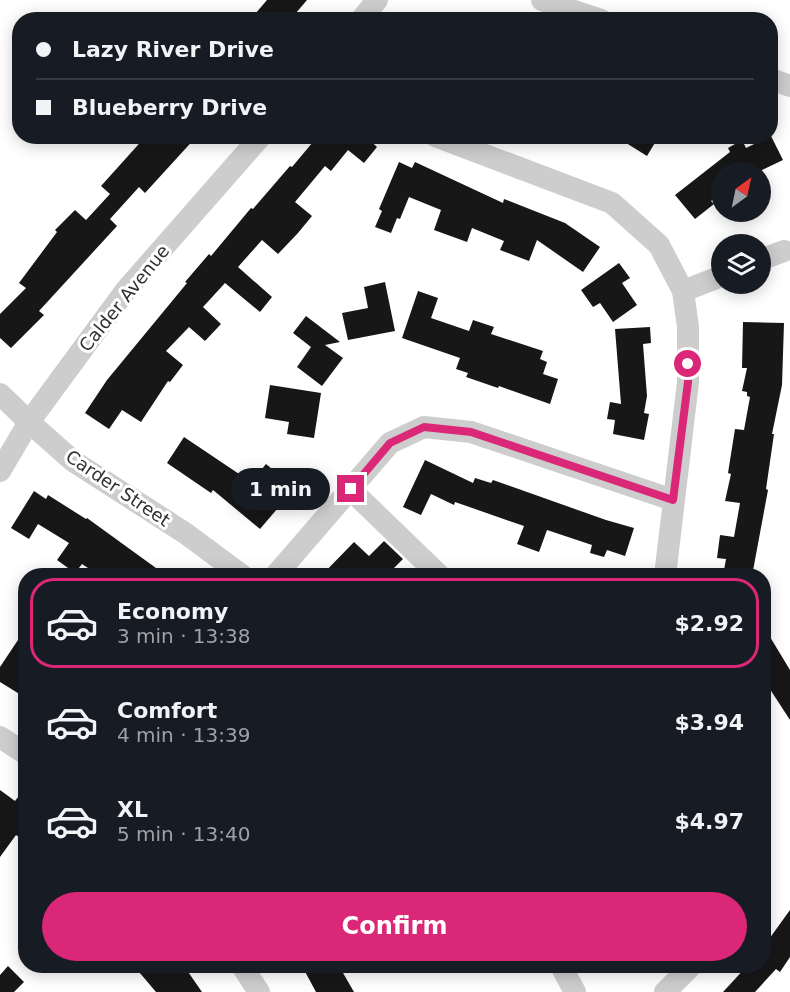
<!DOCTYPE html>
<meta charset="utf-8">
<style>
:root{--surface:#171b24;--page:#20242c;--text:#f1f3f6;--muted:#9ea1a6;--line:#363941;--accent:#db2777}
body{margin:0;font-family:"DejaVu Sans",sans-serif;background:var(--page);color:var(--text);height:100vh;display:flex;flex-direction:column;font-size:22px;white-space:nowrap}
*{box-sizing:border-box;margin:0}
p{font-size:20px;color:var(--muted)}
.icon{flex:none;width:33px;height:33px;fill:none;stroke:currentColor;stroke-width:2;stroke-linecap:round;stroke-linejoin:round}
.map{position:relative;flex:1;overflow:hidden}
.sheet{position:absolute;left:18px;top:568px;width:753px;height:405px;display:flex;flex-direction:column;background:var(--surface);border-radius:24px;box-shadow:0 3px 15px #0003}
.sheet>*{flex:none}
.banner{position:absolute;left:12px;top:12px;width:766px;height:132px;border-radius:24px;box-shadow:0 3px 15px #0003;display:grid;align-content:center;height:132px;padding:0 24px;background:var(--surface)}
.needle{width:39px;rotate:33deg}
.fabs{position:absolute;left:711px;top:162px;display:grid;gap:12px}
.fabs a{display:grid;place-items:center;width:60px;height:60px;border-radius:50%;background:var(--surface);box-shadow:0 3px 15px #0003;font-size:30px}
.end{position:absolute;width:27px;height:27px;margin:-14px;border:8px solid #db2777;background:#fff;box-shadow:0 0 0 3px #fff}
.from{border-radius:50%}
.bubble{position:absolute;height:42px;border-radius:21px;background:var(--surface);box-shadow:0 3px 15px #0003;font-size:20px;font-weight:600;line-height:42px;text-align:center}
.banner b{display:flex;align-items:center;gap:21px;height:57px;font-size:22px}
.banner b+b{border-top:2px solid var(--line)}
.banner i{width:15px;height:15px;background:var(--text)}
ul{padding:10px 0 0;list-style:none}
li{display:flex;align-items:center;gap:18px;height:90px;margin:0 12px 9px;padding:0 12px;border:3px solid transparent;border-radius:24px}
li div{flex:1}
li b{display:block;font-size:22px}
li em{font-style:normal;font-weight:600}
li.selected{border-color:var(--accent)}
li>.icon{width:54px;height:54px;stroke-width:1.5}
.button{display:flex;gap:12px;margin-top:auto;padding:12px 24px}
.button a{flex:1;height:69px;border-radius:36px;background:var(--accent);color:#fff;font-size:24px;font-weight:600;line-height:69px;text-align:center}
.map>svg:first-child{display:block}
.building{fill:#171717}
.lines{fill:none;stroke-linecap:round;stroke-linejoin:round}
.street{stroke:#cdcdcd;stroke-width:22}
.route{stroke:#db2777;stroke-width:8}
.labels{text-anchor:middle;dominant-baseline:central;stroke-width:6;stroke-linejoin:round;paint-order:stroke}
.street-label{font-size:18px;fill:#303030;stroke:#fff}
</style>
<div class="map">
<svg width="790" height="992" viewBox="0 0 790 992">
<rect width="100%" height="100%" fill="#fff"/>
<g class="building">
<polygon points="267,0 307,0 290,20 250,20"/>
<polygon points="146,136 197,136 145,193 139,187 110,219 117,226 39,311 44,315 11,348 0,338 0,314 26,288 19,283 57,232 55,230 75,210 86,220 110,194 101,186"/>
<polygon points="318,136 365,136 377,147 364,163 348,150 331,171 325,166 295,202 312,216 298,233 278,254 262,240 238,267 272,297 260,312 225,283 203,307 221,324 205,341 189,327 166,351 183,365 170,382 168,381 141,422 122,410 109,429 85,413 107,380 187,283 185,282 209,254 211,256 251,208 253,209 290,166 292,167"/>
<polygon points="615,136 659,136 647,156"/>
<polygon points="771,136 783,160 758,172 722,172 722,193 711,201 714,204 695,219 675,195 730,152 728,148 742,140 746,148"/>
<polygon points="399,162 412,168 415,162 503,203 504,199 565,223 600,247 583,272 537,240 529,261 500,250 504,241 472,228 467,242 434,230 441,210 409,197 400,219 397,218 391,233 375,227 382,211 379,209"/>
<polygon points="619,263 630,278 622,283 637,305 613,322 600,303 593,307 581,290"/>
<polygon points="385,282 395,331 348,340 342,313 368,308 364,287"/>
<polygon points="418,291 438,298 431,318 469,331 473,320 494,327 491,334 543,351 540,359 547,362 543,374 558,379 550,404 499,386 498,388 466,377 468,373 456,369 460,358 402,338"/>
<polygon points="306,316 340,342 325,345 343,358 322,386 297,367 311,347 293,333"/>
<polygon points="743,322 784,323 782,385 772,434 774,434 766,489 768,490 752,576 723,576 726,559 717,558 720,535 734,537 740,503 725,501 731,474 728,473 735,429 744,430 750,397 747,396 747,392 742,391 747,368 742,368"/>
<polygon points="650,327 651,343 643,344 647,396 644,413 649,414 644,440 613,434 615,420 607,419 610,402 621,404 615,329"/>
<polygon points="270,385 321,393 314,438 287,434 289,422 265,418"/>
<polygon points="184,437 251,482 266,464 295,488 260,529 213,490 211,493 167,463"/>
<polygon points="425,460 473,483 475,478 491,483 493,480 606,520 634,528 625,556 607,550 604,557 590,553 592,545 547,530 539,552 517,544 524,526 455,502 454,505 431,494 421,515 403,507"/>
<polygon points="34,491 46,499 48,495 86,519 87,518 167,576 100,576 82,564 75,573 57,560 69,543 38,524 29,539 11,528"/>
<polygon points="384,541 403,559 386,576 321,576 354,542 369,556"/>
<polygon points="764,627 790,670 790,720 764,680"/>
<polygon points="26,628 26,698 0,682 0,667"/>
<polygon points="26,787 26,842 16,835 0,857 0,790 15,801"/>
<polygon points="790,910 790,957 780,972 776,969 755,992 723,992 747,966 764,966 764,946"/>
<polygon points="8,966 24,982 14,992 0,992 0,975"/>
<polygon points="134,966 184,966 202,992 156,992"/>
<polygon points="302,966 339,966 354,992 316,992"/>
</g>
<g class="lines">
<g class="street">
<polyline points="542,0 601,20"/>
<polyline points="361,20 377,0"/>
<polyline points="771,79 790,86"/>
<polyline points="435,136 612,203 659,245 683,291 688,327 688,382 665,576"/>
<polyline points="760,260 784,251"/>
<polyline points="683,291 722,276"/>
<polyline points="0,394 29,422 73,461 185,533 243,576"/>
<polyline points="0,471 29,422 126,290 261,136"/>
<polyline points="350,489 440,576"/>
<polyline points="275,576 390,443 424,427 471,432 673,500"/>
<polyline points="0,737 26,754"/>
<polyline points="242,966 259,992"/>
<polyline points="561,966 575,992"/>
<polyline points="665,992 691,966"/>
</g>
</g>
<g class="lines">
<polyline class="route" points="351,489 390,443 424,427 471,432 673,500 688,382 688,364"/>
</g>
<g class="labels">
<g class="street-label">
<text transform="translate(124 298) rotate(-51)">Calder Avenue</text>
<text transform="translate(118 488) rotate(34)">Carder Street</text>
</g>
</g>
</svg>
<div class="fabs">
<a><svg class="needle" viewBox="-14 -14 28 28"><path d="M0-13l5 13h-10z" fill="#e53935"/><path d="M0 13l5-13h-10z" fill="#9ea1a6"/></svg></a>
<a><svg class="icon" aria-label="layers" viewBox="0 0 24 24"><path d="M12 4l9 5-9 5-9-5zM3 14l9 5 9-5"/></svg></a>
</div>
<i class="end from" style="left:688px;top:364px"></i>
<i class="end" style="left:351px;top:489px"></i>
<div class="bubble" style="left:231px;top:468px;width:99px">1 min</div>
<div class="banner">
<b><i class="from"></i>Lazy River Drive</b>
<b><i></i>Blueberry Drive</b>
</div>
<section class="sheet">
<ul>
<li class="selected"><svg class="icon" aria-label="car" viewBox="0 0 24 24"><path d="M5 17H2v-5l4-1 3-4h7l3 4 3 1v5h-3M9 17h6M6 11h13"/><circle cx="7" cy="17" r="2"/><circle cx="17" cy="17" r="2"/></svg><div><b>Economy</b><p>3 min · 13:38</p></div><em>$2.92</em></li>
<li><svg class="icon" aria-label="car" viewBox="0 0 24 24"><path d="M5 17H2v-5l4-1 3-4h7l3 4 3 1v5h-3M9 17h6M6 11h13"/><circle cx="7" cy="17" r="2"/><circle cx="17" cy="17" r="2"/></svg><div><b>Comfort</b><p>4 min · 13:39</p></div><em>$3.94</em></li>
<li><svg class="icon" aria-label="car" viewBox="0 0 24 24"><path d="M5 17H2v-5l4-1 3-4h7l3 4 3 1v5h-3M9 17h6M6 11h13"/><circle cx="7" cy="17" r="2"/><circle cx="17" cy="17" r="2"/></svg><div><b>XL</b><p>5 min · 13:40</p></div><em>$4.97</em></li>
</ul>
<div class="button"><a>Confirm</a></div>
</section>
</div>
